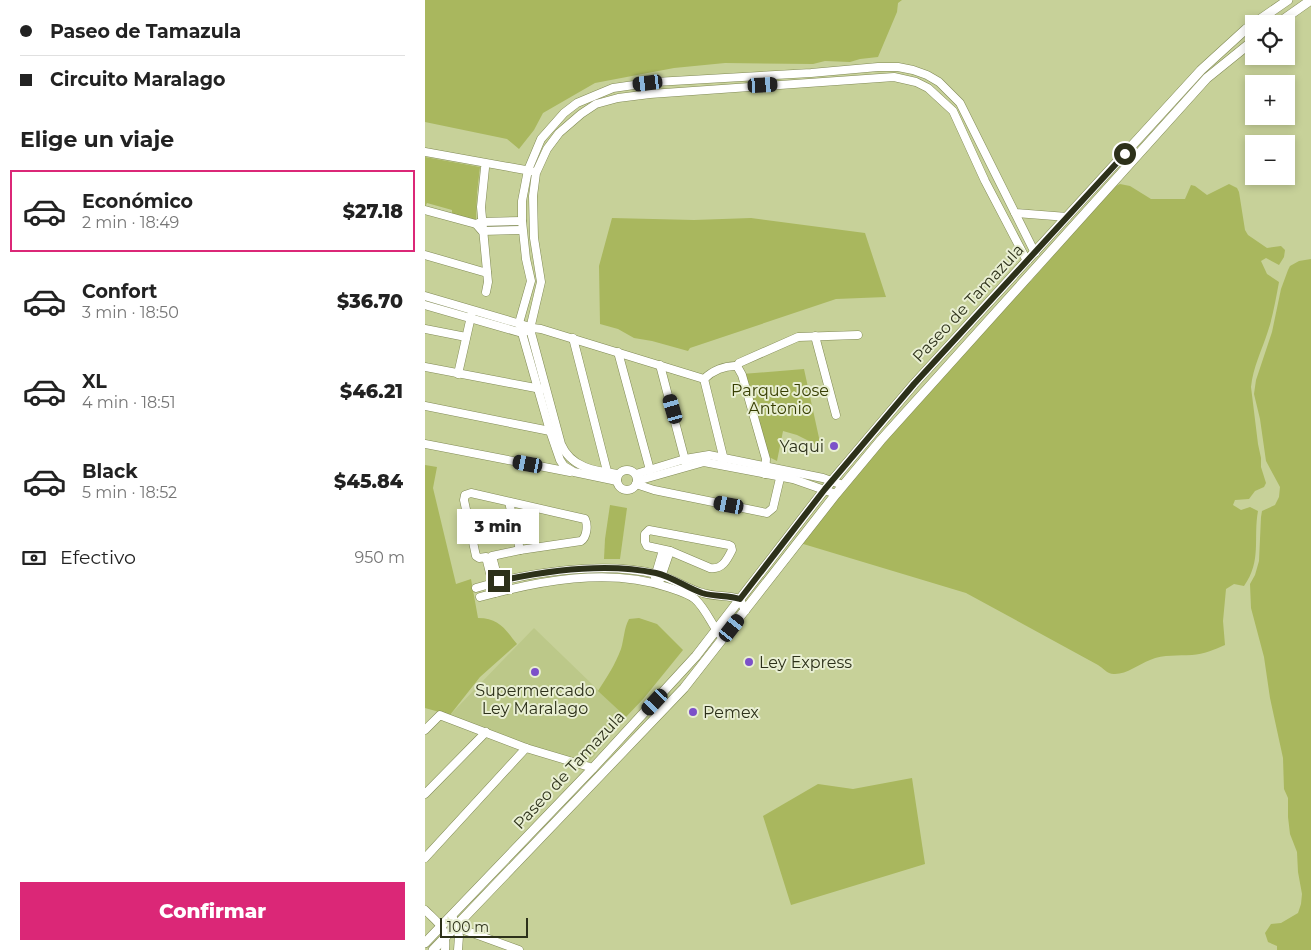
<!DOCTYPE html>
<html lang="es">
<meta charset="utf-8">
<style>
:root{--surface:#fff;--page:#f2f2f2;--text:#222;--muted:#767676;--line:#e0e0e0;--accent:#db2777}
body{margin:0;font-family:Montserrat,sans-serif;background:var(--page);color:var(--text);height:100vh;display:flex;flex-direction:column;font-size:19px;white-space:nowrap}
*{box-sizing:border-box;margin:0}
p{font-size:16px;color:var(--muted)}
.icon{flex:none;width:28px;height:28px;fill:none;stroke:currentColor;stroke-width:2;stroke-linecap:round;stroke-linejoin:round}
.map{position:relative;flex:1;overflow:hidden}
.sheet{display:flex;flex-direction:column;background:var(--surface);width:425px}
.sheet>*{flex:none}
.hud{display:grid;align-content:center;height:110px;padding:0 20px;background:var(--surface)}
.buttons{position:absolute;left:820px;top:15px;display:grid;gap:10px}
.buttons a{display:grid;place-items:center;width:50px;height:50px;border-radius:0px;background:var(--surface);box-shadow:0 2px 8px #0003;font-size:25px}
.scale{position:absolute;left:15px;bottom:12px;width:88px;box-sizing:border-box;padding-left:5px;border:2px solid #2d311a;border-top:0;font-size:14px;line-height:18px;white-space:nowrap;color:#2d311a;-webkit-text-stroke:4px #e9efd3;paint-order:stroke}
.end{position:absolute;width:22px;height:22px;margin:-11px;border:6px solid #2d311a;background:#fff;box-shadow:0 0 0 2px #fff}
.from{border-radius:50%}
.bubble{position:absolute;height:35px;border-radius:0px;background:var(--surface);box-shadow:0 2px 8px #0003;font-size:16px;font-weight:800;line-height:35px;text-align:center}
.car{position:absolute;width:15px;height:30px;margin:-15px -8px;border-radius:6px;box-shadow:0 0 4px 1px #0007;background:linear-gradient(#222 24%,#8ab4d8 0 40%,#222 0 76%,#8ab4d8 0 86%,#222 0)}
.hud b{display:flex;align-items:center;gap:18px;height:48px;font-size:19px}
.hud b+b{border-top:1px solid var(--line)}
.hud i{width:12px;height:12px;background:var(--text)}
ul{padding:0;list-style:none}
li{display:flex;align-items:center;gap:15px;height:82px;margin:0 10px 8px;padding:0 10px;border:2px solid transparent;border-radius:0px}
li div{flex:1}
li b{display:block;font-size:19px}
li em{font-style:normal;font-weight:800}
li.active{border-color:var(--accent)}
li>.icon{width:45px;height:45px;stroke-width:1.5}
h2{padding:0 20px;font-size:22px;line-height:60px}
.pay{display:flex;align-items:center;gap:12px;height:55px;padding:0 20px;font-size:19px}
.pay p{margin-inline-start:auto}
.cta{display:flex;gap:10px;margin-top:auto;padding:10px 20px}
.cta a{flex:1;height:58px;border-radius:0px;background:var(--accent);color:#fff;font-size:20px;font-weight:800;line-height:58px;text-align:center}
main{display:flex;flex:1;min-height:0}
.map>svg:first-child{display:block}
.built{fill:#bcc889}
.green{fill:#a9b75e}
.lines{fill:none;stroke-linecap:round;stroke-linejoin:round}
.minor-casing{stroke:#818a55;stroke-width:9}
.major-casing{stroke:#818a55;stroke-width:10}
.minor{stroke:#fff;stroke-width:8}
.major{stroke:#fff;stroke-width:9}
.route{stroke:#2d311a;stroke-width:6}
.poi-dot{fill:#7c50c9;stroke:#e9efd3;stroke-width:2}
.labels{text-anchor:middle;dominant-baseline:central;stroke-width:4;stroke-linejoin:round;paint-order:stroke}
.street-label{font-size:16px;fill:#2d311a;stroke:#e9efd3}
.park-label{font-size:16px;fill:#383f03;stroke:#e9efd3}
.poi-label{font-size:16px;fill:#2d311a;stroke:#e9efd3;text-anchor:start}
</style>
<main>
<section class="sheet">
<div class="hud">
<b><i class="from"></i>Paseo de Tamazula</b>
<b><i></i>Circuito Maralago</b>
</div>
<h2>Elige un viaje</h2>
<ul>
<li class="active"><svg class="icon" aria-label="car" viewBox="0 0 24 24"><path d="M5 17H2v-5l4-1 3-4h7l3 4 3 1v5h-3M9 17h6M6 11h13"/><circle cx="7" cy="17" r="2"/><circle cx="17" cy="17" r="2"/></svg><div><b>Económico</b><p>2 min · 18:49</p></div><em>$27.18</em></li>
<li><svg class="icon" aria-label="car" viewBox="0 0 24 24"><path d="M5 17H2v-5l4-1 3-4h7l3 4 3 1v5h-3M9 17h6M6 11h13"/><circle cx="7" cy="17" r="2"/><circle cx="17" cy="17" r="2"/></svg><div><b>Confort</b><p>3 min · 18:50</p></div><em>$36.70</em></li>
<li><svg class="icon" aria-label="car" viewBox="0 0 24 24"><path d="M5 17H2v-5l4-1 3-4h7l3 4 3 1v5h-3M9 17h6M6 11h13"/><circle cx="7" cy="17" r="2"/><circle cx="17" cy="17" r="2"/></svg><div><b>XL</b><p>4 min · 18:51</p></div><em>$46.21</em></li>
<li><svg class="icon" aria-label="car" viewBox="0 0 24 24"><path d="M5 17H2v-5l4-1 3-4h7l3 4 3 1v5h-3M9 17h6M6 11h13"/><circle cx="7" cy="17" r="2"/><circle cx="17" cy="17" r="2"/></svg><div><b>Black</b><p>5 min · 18:52</p></div><em>$45.84</em></li>
</ul>
<div class="pay"><svg class="icon" aria-label="cash" viewBox="0 0 24 24"><path d="M3 7h18v10H3z"/><circle cx="12" cy="12" r="2"/></svg>Efectivo<p>950 m</p></div>
<div class="cta"><a>Confirmar</a></div>
</section>
<div class="map">
<svg width="886" height="950" viewBox="0 0 886 950">
<rect width="100%" height="100%" fill="#c7d199"/>
<polygon class="built" points="109,628 201,717 161,766 25,715"/>
<g class="green">
<polygon points="0,0 483,0 477,0 473,3 472,12 453,57 435,59 425,62 400,61 388,64 300,63 249,68 170,83 118,113 109,130 94,149 82,139 0,122"/>
<polygon points="0,157 55,167 52,193 51,220 27,214 27,210 2,203 0,207"/>
<path d="M695,184L705,186L726,199H760L766,185L770,186L782,195L804,184L812,188L814,192L820,230L823,235L842,248L856,246L860,250L859,257L854,265L841,258L836,261L842,274L854,282C851,298 848,316 843,331C837,350 828,367 826,387L833,444L836,458V467L841,483L839,487L830,491L824,499L810,500L808,505L816,510L825,507L833,511C828,538 837,561 819,586L809,584L801,589L798,621L800,645C789,650 779,654 767,655C753,656 739,654 725,660C714,664 702,674 690,674C683,675 678,668 673,665L541,593L375,543L420,485L602,283L606,281L689,187Z"/>
<polygon points="187,218 269,220 326,218 440,233 461,297 411,299 265,348 263,351 227,341 209,338 193,329 175,324 174,266"/>
<polygon points="886,259 886,950 852,950 852,946 843,942 840,933 846,924 856,923 873,913 876,904 877,894 873,872 872,852 865,834 863,817 863,798 859,789 858,758 845,698 839,657 826,608 825,584 830,575 834,561 836,517 837,511 850,505 854,497 855,487 841,461 835,419 829,394 831,380 847,332 856,289 863,270 865,266 874,261"/>
<polygon points="379,369 396,447 372,435 358,431 352,461 342,456 317,374"/>
<path d="M0,465L12,467L8,488L31,584L46,579L53,618C74,618 80,629 92,644L55,677L25,715L0,708Z"/>
<polygon points="185,505 202,508 195,559 179,559 180,539"/>
<path d="M214,618L232,624L258,650L219,698L201,717L173,691C182,677 190,665 196,649C199,639 199,628 204,619Z"/>
<polygon points="487,778 500,864 366,905 338,816 393,784 428,789"/>
</g>
<g class="lines">
<defs>
<g id="minor">
<polyline points="0,152 106,171"/>
<polyline points="60,168 56,207 63,282 61,292"/>
<polyline points="0,210 51,224"/>
<polyline points="590,213 610,253"/>
<polyline points="97,221 56,222 51,224 57,231 97,230"/>
<polyline points="0,255 62,273"/>
<path d="M0,296L102,326L105,329L136,444C146,468 170,471 193,474"/>
<polyline points="0,305 97,333 125,431 135,460 139,466 149,472 192,481"/>
<polyline points="0,329 41,337"/>
<polyline points="105,329 116,282 109,238 108,196 111,173 122,149 134,133 156,114 171,104 193,98 225,94 469,77 491,82 503,88 528,111 560,181 602,261"/>
<polyline points="390,336 411,415"/>
<polyline points="148,338 183,475"/>
<polyline points="193,352 225,470"/>
<polyline points="235,365 261,464"/>
<polyline points="312,366 314,363 373,337 433,335"/>
<polyline points="0,367 116,389"/>
<polyline points="33,374 47,312"/>
<polyline points="279,379 299,460"/>
<polyline points="0,406 125,431"/>
<polyline points="0,444 145,472"/>
<circle cx="202" cy="480" r="10"/>
<polyline points="211,474 260,459 284,455 398,478 418,485"/>
<path d="M340,474L341,459L317,375L312,366C300,365 287,371 279,379L116,329L108,328L97,333L94,323L106,281L101,259L97,221V201L103,170L116,139L139,113L152,103L188,88L230,82L386,73L453,67H473L488,70L502,75L514,82L535,103L590,213L642,217"/>
<polyline points="212,481 279,462 368,479 411,494"/>
<polyline points="211,484 229,490 342,513 348,508 356,474"/>
<polyline points="84,502 95,550"/>
<path d="M224,530L304,545L306,546L307,550C302,560 297,570 285,568L245,551L222,546L220,542V534Z"/>
<polyline points="230,577 238,550"/>
<polyline points="235,580 245,551"/>
<path d="M51,588C103,572 178,561 232,574C248,578 262,589 278,593C290,597 303,595 315,599L320,611"/>
<path d="M70,593L61,557L54,558L51,556L39,500L40,495L46,493L160,519C163,525 162,537 156,541L95,550L67,556L76,591"/>
<path d="M55,597C113,581 184,567 242,587C251,590 262,593 270,599C280,608 286,623 294,634"/>
<polyline points="0,730 15,715 17,716 101,748 168,768"/>
<polyline points="0,794 61,732"/>
<polyline points="0,858 101,748"/>
<path d="M0,910C15,925 22,927 20,950"/>
<polyline points="27,915 34,936 33,950"/>
<polyline points="31,927 94,950"/>
</g>
<g id="major">
<polyline points="852,24 886,0"/>
<polyline points="0,943 168,768 271,656 400,489 489,384 776,70 821,29 863,0"/>
<polyline points="8,950 259,688 411,494 456,440 782,78 829,40"/>
</g>
</defs>
<use href="#minor" class="minor-casing"/>
<use href="#major" class="major-casing"/>
<use href="#minor" class="minor"/>
<use href="#major" class="major"/>
</g>
<g class="lines">
<path class="route" d="M74,581C124,570 181,562 231,573C248,577 262,588 277,593C290,597 303,595 315,599L400,489L489,384L700,154"/>
</g>
<g class="poi-dot">
<circle cx="409" cy="446" r="5"/>
<circle cx="324" cy="662" r="5"/>
<circle cx="110" cy="672" r="5"/>
<circle cx="268" cy="712" r="5"/>
</g>
<g class="labels">
<g class="street-label">
<text transform="translate(543 303) rotate(-47)">Paseo de Tamazula</text>
<text transform="translate(144 770) rotate(-47)">Paseo de Tamazula</text>
</g>
<g class="park-label">
<text x="355" y="390">Parque Jose<tspan x="355" dy="18">Antonio</tspan></text>
</g>
<g class="poi-label">
<text x="399" y="446" text-anchor="end">Yaqui</text>
<text x="334" y="662">Ley Express</text>
<text x="110" y="690" text-anchor="middle">Supermercado<tspan x="110" dy="18">Ley Maralago</tspan></text>
<text x="278" y="712">Pemex</text>
</g>
</g>
</svg>
<div class="buttons">
<a><svg class="icon" aria-label="locate" viewBox="0 0 24 24"><circle cx="12" cy="12" r="6"/><path d="M12 2v4M12 18v4M2 12h4M18 12h4"/></svg></a>
<a>+</a>
<a>−</a>
</div>
<div class="scale">100 m</div>
<i class="end from" style="left:700px;top:154px"></i>
<i class="end" style="left:74px;top:581px"></i>
<div class="bubble" style="left:32px;top:509px;width:82px">3 min</div>
<i class="car" style="left:223px;top:83px;rotate:263deg"></i>
<i class="car" style="left:338px;top:85px;rotate:87deg"></i>
<i class="car" style="left:248px;top:409px;rotate:344deg"></i>
<i class="car" style="left:103px;top:464px;rotate:281deg"></i>
<i class="car" style="left:304px;top:505px;rotate:281deg"></i>
<i class="car" style="left:307px;top:628px;rotate:38deg"></i>
<i class="car" style="left:230px;top:702px;rotate:223deg"></i>
</div>
</main>
